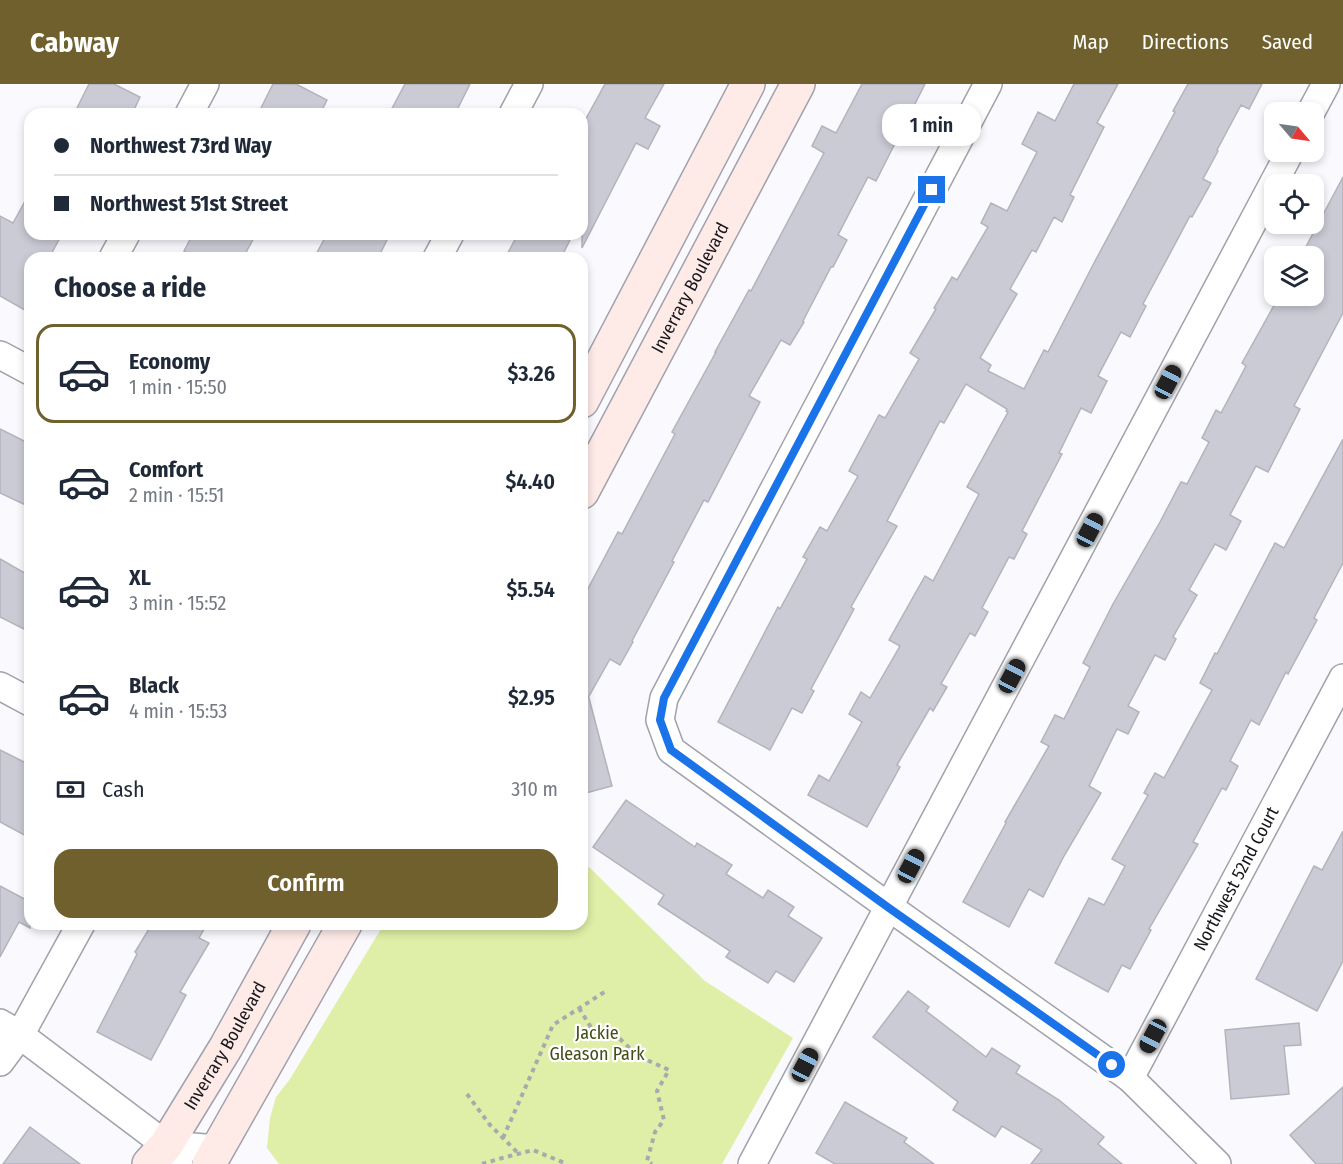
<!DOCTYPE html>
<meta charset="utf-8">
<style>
:root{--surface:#fff;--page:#f6f6f7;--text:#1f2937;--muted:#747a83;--line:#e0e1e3;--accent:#6f602d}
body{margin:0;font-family:"Fira Sans Condensed",sans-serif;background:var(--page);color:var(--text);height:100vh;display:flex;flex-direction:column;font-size:22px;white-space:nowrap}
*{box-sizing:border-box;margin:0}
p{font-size:20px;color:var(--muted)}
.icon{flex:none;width:33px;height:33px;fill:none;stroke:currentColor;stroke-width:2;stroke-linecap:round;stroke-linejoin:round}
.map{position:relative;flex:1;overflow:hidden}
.panel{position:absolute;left:24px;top:168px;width:564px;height:678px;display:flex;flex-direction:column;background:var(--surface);border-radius:18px;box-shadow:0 3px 9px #0003}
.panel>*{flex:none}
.guide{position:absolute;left:24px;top:24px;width:564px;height:132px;border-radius:18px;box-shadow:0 3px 9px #0003;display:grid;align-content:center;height:132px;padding:0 30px;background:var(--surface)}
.needle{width:39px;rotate:119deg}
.fabs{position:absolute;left:1264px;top:18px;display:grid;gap:12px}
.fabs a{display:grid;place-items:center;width:60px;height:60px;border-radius:12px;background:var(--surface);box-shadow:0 3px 9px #0003;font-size:30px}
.end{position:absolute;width:27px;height:27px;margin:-14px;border:8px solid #1a73e8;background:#fff;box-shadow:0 0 0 3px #fff}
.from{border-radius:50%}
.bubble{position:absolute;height:42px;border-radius:18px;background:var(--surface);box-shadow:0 3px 9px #0003;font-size:20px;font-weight:600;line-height:42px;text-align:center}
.car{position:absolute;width:18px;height:36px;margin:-18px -9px;border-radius:8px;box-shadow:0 0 4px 2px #0007;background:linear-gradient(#222 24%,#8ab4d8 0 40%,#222 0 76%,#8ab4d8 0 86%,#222 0)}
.guide b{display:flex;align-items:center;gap:21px;height:57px;font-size:22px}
.guide b+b{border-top:2px solid var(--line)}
.guide i{width:15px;height:15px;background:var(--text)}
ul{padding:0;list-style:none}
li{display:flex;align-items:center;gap:18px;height:99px;margin:0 12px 9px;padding:0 18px;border:3px solid transparent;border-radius:18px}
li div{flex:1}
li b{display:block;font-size:22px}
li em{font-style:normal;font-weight:600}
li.active{border-color:var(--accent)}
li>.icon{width:54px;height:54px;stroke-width:1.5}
h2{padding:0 30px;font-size:27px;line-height:72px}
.pay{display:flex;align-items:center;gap:15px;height:66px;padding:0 30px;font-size:22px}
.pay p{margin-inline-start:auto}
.primary-button{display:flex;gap:12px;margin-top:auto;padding:12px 30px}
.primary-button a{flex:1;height:69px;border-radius:18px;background:var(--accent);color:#fff;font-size:24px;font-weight:600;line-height:69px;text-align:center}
header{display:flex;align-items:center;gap:36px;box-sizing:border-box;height:84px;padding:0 30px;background:var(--accent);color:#fff}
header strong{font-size:28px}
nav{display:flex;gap:33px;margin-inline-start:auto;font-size:21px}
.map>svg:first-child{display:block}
.green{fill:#dfefa7}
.building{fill:#cbcbd6;stroke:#b3b3be;stroke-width:1.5}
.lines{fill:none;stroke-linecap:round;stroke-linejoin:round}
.street-casing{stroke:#a1a1ac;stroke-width:30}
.secondary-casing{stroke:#a1a1ac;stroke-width:36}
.path{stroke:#a9a9ae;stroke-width:4;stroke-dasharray:4.5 4.5;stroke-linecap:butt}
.street{stroke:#fff;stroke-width:27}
.secondary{stroke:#feebe8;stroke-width:33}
.route{stroke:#1a73e8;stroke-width:8}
.labels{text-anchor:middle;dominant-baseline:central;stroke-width:4.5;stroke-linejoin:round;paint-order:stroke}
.street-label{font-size:18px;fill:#18181c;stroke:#fff}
.park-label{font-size:18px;fill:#434d18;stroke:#fff}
</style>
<header>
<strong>Cabway</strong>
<nav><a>Map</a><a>Directions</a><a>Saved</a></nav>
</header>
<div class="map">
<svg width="1343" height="1080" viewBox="0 0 1343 1080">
<rect width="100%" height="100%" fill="#f9f9fe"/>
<polygon class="green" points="582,779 590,784 705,897 793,954 722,1080 279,1080 267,1064 270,1034 276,1013 290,995 384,840 582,840"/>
<g class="building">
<polygon points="89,0 114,0 140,13 132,30 74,30"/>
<polygon points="273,0 296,0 327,16 320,30 258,30"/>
<polygon points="405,0 470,0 455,30 389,30"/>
<polygon points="605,0 664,0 645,34 660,42 648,65 636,59 582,164 582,42"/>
<polygon points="862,0 925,0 876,97 868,93 838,151 847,156 833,183 831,183 803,237 804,238 790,261 781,256 749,312 760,318 708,418 704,416 672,477 674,478 632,557 633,558 620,581 610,575 588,614 589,614 612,702 582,710 582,516 618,448 622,450 675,350 672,348 716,268 715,268 749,206 751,207 824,69 812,62 822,42 836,49"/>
<polygon points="1074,0 1118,0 1097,39 1104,43 1070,111 1074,113 1062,138 1054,133 1036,168 1032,166 1010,205 1017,210 980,274 991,281 988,287 1024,305 1044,266 1048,268 1094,179 1175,28 1173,27 1188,0 1262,0 1249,25 1241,21 1217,66 1218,67 1203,95 1211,99 1192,133 1190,132 1143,220 1146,222 1130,253 1121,248 1098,292 1107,297 1091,329 1081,324 1059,369 1062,370 1022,447 1027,450 1014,475 1009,473 982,524 988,528 975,552 970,549 941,600 947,603 933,627 930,624 897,681 900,683 867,743 808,711 819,691 829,697 862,638 849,630 861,608 870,614 900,562 889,556 925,492 933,497 979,410 967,403 1008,328 1006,327 1007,325 966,300 944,339 940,337 887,437 897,442 851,523 854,525 811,605 814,607 802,629 792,624 770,666 718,638 778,523 780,525 807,475 803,473 820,443 827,447 858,392 849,387 879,331 885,334 919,275 910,269 936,225 934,224 952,193 957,196 988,143 981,139 991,119 1007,127 1037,68 1022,60 1038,28 1055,37"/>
<polygon points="1343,93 1343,229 1294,322 1300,325 1268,388 1256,382 1230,431 1241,437 1226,466 1215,460 1189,506 1197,511 1173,553 1176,555 1165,576 1155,571 1128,622 1139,628 1128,650 1117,645 1089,702 1101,709 1064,772 1043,813 1029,805 1009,843 963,818 1006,739 1005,738 1049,662 1041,658 1055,631 1064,635 1090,583 1083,579 1113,520 1160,438 1181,398 1187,400 1209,358 1202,354 1216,326 1221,329 1246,282 1242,279 1277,216 1280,212 1314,212 1314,172 1301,172"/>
<polygon points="30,108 30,150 62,150 49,174 30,174 30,229 0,212 0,132 13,139"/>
<polygon points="193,150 256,150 243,174 196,174 184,167"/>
<polygon points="327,150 390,150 378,174 314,174"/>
<polygon points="518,150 573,150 561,174 505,174"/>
<polygon points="0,345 30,360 30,423 0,409"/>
<polygon points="1343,355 1343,479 1314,534 1317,536 1288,590 1286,588 1259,641 1251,636 1230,677 1238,682 1226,706 1222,704 1193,758 1198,760 1149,845 1151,846 1130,885 1122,881 1108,908 1055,879 1089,814 1104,821 1125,782 1112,775 1148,711 1144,709 1155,689 1164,694 1212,606 1200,599 1215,569 1217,570 1275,459 1284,464"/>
<polygon points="0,475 30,492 30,548 0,533"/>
<polygon points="0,666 30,681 30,754 0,738"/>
<polygon points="626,716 695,763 697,759 732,781 726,790 763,814 768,806 794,823 788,832 822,854 794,898 776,887 768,899 726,873 730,867 658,820 664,811 593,763"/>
<polygon points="1343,747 1343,877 1317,927 1256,895 1314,782 1322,786"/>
<polygon points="0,802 30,818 30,844 19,838 0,873"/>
<polygon points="152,840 207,840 199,854 209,859 180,908 186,911 151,976 97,948 137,870 135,868"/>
<polygon points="908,907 929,923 926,927 986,973 992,964 1020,982 1016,989 1059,1016 1104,1053 1098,1060 1122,1080 1031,1080 1042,1066 1002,1042 995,1053 953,1026 958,1018 873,953"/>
<polygon points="1299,939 1301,961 1284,962 1289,1010 1231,1015 1225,946"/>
<polygon points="1343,1003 1343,1080 1316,1080 1290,1051"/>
<polygon points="845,1018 907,1054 904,1058 934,1080 835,1080 816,1069"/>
<polygon points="30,1043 80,1080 3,1080"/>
</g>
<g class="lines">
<defs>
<g id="street">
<polyline points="988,0 664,614 660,636 671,666 889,823 1130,994 1217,1080"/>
<polyline points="1311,28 1326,0"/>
<polyline points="189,30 205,0"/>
<polyline points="513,30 529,0"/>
<polyline points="113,174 126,150"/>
<polyline points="437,174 450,150"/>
<polyline points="0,271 30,287"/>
<polyline points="0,602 30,618"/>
<polyline points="0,939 20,951 166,1061 179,1080"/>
<polyline points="0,978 20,951 81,840"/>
<path id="s1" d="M1130,994L1343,594"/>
<polyline points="166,1061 218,1065"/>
<polyline points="752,1080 1290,68"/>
</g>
<g id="secondary">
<polyline points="582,317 748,0"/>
<path id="s2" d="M582,408L798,0"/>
<path id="s3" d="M149,1080L166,1061L226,963L294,840"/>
<polyline points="209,1080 345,840"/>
</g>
</defs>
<use href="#street" class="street-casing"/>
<use href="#secondary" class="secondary-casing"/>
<g class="path">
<polyline points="579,924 592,945 620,955 638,972 669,986 657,1007 664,1036 655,1048 647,1077 652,1080"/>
<polyline points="467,1010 490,1041 518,1069"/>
<polyline points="503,1054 553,941 606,907"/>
<polyline points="482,1080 502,1074 533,1066 567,1080"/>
</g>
<use href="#street" class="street"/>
<use href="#secondary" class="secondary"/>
</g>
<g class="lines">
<polyline class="route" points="932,106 664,614 660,636 671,666 889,824 1112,981"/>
</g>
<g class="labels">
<g class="street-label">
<text stroke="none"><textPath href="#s2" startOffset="231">Inverrary Boulevard</textPath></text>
<text stroke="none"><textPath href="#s1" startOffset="226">Northwest 52nd Court</textPath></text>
<text stroke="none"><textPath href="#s3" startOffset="141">Inverrary Boulevard</textPath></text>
</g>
<g class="park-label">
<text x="597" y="949">Jackie<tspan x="597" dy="21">Gleason Park</tspan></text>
</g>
</g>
</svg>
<div class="fabs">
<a><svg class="needle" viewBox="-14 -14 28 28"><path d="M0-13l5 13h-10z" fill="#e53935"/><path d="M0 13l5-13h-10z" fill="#747a83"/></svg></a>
<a><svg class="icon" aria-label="locate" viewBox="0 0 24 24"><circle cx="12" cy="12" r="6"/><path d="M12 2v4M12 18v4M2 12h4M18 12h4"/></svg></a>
<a><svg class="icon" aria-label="layers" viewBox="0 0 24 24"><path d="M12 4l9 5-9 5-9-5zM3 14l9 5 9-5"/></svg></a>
</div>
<i class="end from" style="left:1112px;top:981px"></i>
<i class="end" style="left:932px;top:106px"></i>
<div class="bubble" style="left:882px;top:20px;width:99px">1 min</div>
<i class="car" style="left:1168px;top:298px;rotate:28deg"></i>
<i class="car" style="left:1090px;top:446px;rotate:28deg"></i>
<i class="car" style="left:1012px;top:592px;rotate:28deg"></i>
<i class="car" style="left:911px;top:782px;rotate:28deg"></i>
<i class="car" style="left:1153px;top:952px;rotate:208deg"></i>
<i class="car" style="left:805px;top:981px;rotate:28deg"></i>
<div class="guide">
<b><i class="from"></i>Northwest 73rd Way</b>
<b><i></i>Northwest 51st Street</b>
</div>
<section class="panel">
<h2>Choose a ride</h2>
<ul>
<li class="active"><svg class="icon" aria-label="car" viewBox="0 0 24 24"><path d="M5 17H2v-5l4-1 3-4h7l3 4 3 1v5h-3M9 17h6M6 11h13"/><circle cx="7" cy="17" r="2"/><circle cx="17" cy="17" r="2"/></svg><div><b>Economy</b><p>1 min · 15:50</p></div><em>$3.26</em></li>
<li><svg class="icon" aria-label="car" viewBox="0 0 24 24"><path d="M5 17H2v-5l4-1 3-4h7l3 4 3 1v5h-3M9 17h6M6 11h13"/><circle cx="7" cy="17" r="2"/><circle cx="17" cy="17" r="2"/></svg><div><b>Comfort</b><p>2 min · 15:51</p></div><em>$4.40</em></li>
<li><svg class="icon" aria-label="car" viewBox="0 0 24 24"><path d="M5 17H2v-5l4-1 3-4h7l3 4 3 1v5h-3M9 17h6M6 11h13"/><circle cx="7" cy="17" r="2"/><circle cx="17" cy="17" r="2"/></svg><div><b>XL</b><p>3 min · 15:52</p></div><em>$5.54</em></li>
<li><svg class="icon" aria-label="car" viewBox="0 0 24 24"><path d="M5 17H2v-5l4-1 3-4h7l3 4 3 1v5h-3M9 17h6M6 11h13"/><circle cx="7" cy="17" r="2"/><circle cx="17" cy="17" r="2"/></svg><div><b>Black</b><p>4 min · 15:53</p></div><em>$2.95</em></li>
</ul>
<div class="pay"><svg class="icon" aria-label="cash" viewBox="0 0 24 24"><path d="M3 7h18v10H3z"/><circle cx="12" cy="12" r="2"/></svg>Cash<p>310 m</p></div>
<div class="primary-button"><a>Confirm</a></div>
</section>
</div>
